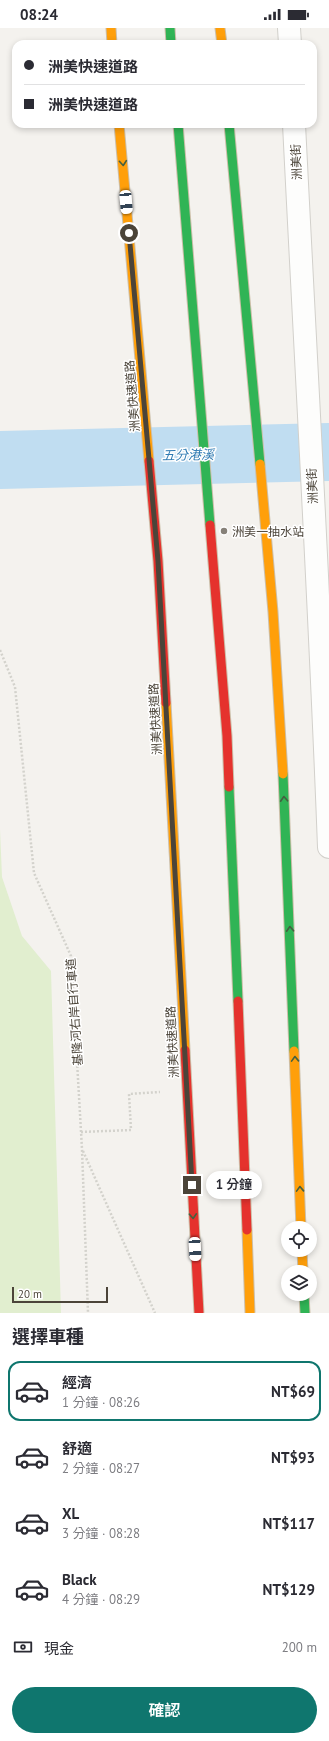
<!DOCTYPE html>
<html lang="zh-TW">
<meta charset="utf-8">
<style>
:root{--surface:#fff;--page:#f7f7f7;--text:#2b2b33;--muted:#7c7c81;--line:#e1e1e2;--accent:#0f766e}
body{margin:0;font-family:"PT Sans","Noto Sans TC",sans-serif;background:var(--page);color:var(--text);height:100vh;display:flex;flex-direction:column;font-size:15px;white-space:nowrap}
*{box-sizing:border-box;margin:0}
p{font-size:13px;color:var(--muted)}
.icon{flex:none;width:22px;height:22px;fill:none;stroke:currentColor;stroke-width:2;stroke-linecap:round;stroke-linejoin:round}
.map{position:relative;height:1285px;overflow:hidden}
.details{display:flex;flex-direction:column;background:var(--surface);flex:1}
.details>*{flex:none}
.hud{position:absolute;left:12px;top:12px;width:305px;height:88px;border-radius:12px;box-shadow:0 2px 6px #0003;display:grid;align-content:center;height:88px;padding:0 12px;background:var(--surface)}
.tools{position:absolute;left:281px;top:1193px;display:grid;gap:8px}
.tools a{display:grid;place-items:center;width:36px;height:36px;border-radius:50%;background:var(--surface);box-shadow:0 2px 6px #0003;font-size:20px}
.scale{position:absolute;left:12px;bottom:10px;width:96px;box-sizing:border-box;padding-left:4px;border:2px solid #4b4439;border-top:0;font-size:11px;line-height:14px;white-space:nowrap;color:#4b4439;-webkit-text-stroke:3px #fff;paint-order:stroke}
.end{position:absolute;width:18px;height:18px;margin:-9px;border:5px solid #4b4439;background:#fff;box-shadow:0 0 0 2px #fff}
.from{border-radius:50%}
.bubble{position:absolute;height:28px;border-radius:14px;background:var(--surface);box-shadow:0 2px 6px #0003;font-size:13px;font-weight:600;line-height:28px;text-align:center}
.car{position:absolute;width:12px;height:24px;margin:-12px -6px;border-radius:5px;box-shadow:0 0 3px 1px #0007;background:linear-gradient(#fff 24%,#345 0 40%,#fff 0 76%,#345 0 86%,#fff 0)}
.hud b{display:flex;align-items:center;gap:14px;height:38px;font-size:15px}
.hud b+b{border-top:1px solid var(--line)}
.hud i{width:10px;height:10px;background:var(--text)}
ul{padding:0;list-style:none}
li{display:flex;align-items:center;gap:12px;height:60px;margin:0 8px 6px;padding:0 4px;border:2px solid transparent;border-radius:12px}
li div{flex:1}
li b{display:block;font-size:15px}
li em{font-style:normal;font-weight:600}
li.current{border-color:var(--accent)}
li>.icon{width:36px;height:36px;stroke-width:1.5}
h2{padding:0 12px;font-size:18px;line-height:48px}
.pay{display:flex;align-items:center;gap:10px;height:44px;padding:0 12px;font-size:15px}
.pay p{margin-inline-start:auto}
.button{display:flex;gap:8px;margin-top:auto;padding:8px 12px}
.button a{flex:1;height:46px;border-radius:24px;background:var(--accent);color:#fff;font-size:16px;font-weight:600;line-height:46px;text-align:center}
.status{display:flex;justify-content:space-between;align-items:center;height:28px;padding:0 20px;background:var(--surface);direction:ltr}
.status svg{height:11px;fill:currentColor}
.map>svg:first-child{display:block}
.green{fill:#e1eecf}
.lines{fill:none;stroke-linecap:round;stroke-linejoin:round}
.river{stroke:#c0ddf1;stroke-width:58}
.street-casing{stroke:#d2d0cb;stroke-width:24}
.fast-casing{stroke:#ccbfa9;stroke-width:11}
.slow-casing{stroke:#ccbfa9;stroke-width:11}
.path{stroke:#d3d2cc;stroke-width:2.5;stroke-dasharray:2 2;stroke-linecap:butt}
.street{stroke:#fdfdfc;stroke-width:22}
.fast{stroke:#30b455;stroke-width:9}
.slow{stroke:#ff9f0a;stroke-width:9}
.fast-bridge-casing{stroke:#ccbfa9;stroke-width:11;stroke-linecap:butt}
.slow-bridge-casing{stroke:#ccbfa9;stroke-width:11;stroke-linecap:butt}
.jam-bridge-casing{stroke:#ccbfa9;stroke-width:11;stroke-linecap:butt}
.fast-bridge{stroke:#30b455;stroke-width:9}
.slow-bridge{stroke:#ff9f0a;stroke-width:9}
.jam-bridge{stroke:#e5322d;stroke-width:9}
.oneway{stroke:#446040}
.route{stroke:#4b4439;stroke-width:5}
.poi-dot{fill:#868178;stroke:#fff;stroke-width:1.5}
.labels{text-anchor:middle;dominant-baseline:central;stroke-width:3;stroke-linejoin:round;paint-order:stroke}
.street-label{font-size:12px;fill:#4b4439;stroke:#fff}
.poi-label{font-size:12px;fill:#4b4439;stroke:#fff;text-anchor:start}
.water-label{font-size:13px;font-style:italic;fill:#2e7ab2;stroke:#fff}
</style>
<div class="status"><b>08:24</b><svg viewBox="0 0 49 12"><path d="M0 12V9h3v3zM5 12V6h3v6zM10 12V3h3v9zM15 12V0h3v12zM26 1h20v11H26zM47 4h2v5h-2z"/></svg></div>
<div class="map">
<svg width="329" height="1285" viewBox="0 0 329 1285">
<rect width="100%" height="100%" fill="#f4f2ee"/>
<polygon class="green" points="0,801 2,849 22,908 51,943 61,1285 0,1285"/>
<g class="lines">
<polyline class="river" points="0,432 329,424"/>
<defs>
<g id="street">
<polyline points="289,0 290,16"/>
<path d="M294,96C306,337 320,578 329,819"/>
</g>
<g id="fast">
<polyline points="170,0 171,16"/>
<polyline points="304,1266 305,1285"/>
</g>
<g id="slow">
<polyline points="111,0 112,16"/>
<polyline points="220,0 222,16"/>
<polyline points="302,1222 303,1244"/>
</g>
</defs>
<use href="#street" class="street-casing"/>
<use href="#fast" class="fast-casing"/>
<use href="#slow" class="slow-casing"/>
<g class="path">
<polyline points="0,622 15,659 34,845 71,928 82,1121 88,1285"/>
<polyline points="81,1104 131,1102 129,1066 160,1064"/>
<polyline points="83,1123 155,1285"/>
</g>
<use href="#street" class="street"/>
<use href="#fast" class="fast"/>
<use href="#slow" class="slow"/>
<defs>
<g id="fast-bridge">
<polyline points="178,96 210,497"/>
<polyline points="229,96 260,436"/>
<polyline points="283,746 294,1023"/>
<polyline points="229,759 238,973"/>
</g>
<g id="slow-bridge">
<polyline points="119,96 149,433"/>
<polyline points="260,436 273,584 283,746"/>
<polyline points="166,675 185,1022"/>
<polyline points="294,1023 301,1200"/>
<polyline points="247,1202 250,1285"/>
</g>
<g id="jam-bridge">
<polyline points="149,433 158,533 166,675"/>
<polyline points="210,497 227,708 229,759"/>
<polyline points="238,973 247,1202"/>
<polyline points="185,1022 199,1285"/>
</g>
</defs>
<use href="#fast-bridge" class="fast-bridge-casing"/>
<use href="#slow-bridge" class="slow-bridge-casing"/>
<use href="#jam-bridge" class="jam-bridge-casing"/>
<use href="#fast-bridge" class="fast-bridge"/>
<use href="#slow-bridge" class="slow-bridge"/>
<use href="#jam-bridge" class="jam-bridge"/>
</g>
<defs><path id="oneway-chevron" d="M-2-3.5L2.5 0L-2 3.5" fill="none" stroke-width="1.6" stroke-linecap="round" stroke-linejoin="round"/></defs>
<g class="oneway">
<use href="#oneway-chevron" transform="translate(123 135) rotate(85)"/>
<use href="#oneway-chevron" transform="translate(284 771) rotate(-93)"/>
<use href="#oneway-chevron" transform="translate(290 901) rotate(-93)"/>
<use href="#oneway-chevron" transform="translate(295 1031) rotate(-92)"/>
<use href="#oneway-chevron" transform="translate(300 1161) rotate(-92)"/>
<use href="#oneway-chevron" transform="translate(193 1188) rotate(87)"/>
</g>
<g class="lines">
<polyline class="route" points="129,205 158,533 192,1157"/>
</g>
<circle class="poi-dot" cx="224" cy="503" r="4"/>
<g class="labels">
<g class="street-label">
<text transform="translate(296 134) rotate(-93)">洲美街</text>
<text transform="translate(132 368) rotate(-95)">洲美快速道路</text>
<text transform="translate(312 458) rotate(-93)">洲美街</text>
<text transform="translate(155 691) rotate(-93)">洲美快速道路</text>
<text transform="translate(74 984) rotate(-94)">基隆河右岸自行車道</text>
<text transform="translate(172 1014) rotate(-93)">洲美快速道路</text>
</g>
<g class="poi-label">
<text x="232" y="503">洲美一抽水站</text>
</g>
<g class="water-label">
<text transform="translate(188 427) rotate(-1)">五分港溪</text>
</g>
</g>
</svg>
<div class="tools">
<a><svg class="icon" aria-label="locate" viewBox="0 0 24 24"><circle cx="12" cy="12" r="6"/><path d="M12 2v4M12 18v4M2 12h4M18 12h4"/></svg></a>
<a><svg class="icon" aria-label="layers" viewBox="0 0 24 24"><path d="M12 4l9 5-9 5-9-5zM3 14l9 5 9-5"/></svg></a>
</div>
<div class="scale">20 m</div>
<i class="end from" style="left:129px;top:205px"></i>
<i class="end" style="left:192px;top:1157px"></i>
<div class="bubble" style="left:206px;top:1143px;width:56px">1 分鐘</div>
<i class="car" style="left:126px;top:174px;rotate:175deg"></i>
<i class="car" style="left:195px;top:1221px;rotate:177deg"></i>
<div class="hud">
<b><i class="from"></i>洲美快速道路</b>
<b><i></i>洲美快速道路</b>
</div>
</div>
<section class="details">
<h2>選擇車種</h2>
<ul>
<li class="current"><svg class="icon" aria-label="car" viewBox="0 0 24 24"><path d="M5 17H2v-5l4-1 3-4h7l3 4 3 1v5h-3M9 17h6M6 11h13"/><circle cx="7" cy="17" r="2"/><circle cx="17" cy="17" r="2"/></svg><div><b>經濟</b><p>1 分鐘 · 08:26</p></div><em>NT$69</em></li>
<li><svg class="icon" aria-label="car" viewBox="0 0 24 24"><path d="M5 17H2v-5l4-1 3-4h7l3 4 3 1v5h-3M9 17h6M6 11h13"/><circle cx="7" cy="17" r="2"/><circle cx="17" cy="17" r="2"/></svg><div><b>舒適</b><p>2 分鐘 · 08:27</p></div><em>NT$93</em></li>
<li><svg class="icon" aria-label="car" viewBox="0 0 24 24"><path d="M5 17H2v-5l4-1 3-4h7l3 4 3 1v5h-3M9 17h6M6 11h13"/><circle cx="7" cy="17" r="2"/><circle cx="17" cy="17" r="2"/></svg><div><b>XL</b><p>3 分鐘 · 08:28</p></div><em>NT$117</em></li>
<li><svg class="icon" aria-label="car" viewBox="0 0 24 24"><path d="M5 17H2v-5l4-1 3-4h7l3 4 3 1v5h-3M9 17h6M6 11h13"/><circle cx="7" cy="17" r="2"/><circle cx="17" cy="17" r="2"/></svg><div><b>Black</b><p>4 分鐘 · 08:29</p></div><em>NT$129</em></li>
</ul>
<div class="pay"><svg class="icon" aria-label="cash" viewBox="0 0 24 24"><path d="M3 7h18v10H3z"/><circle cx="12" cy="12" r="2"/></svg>現金<p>200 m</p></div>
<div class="button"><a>確認</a></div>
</section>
